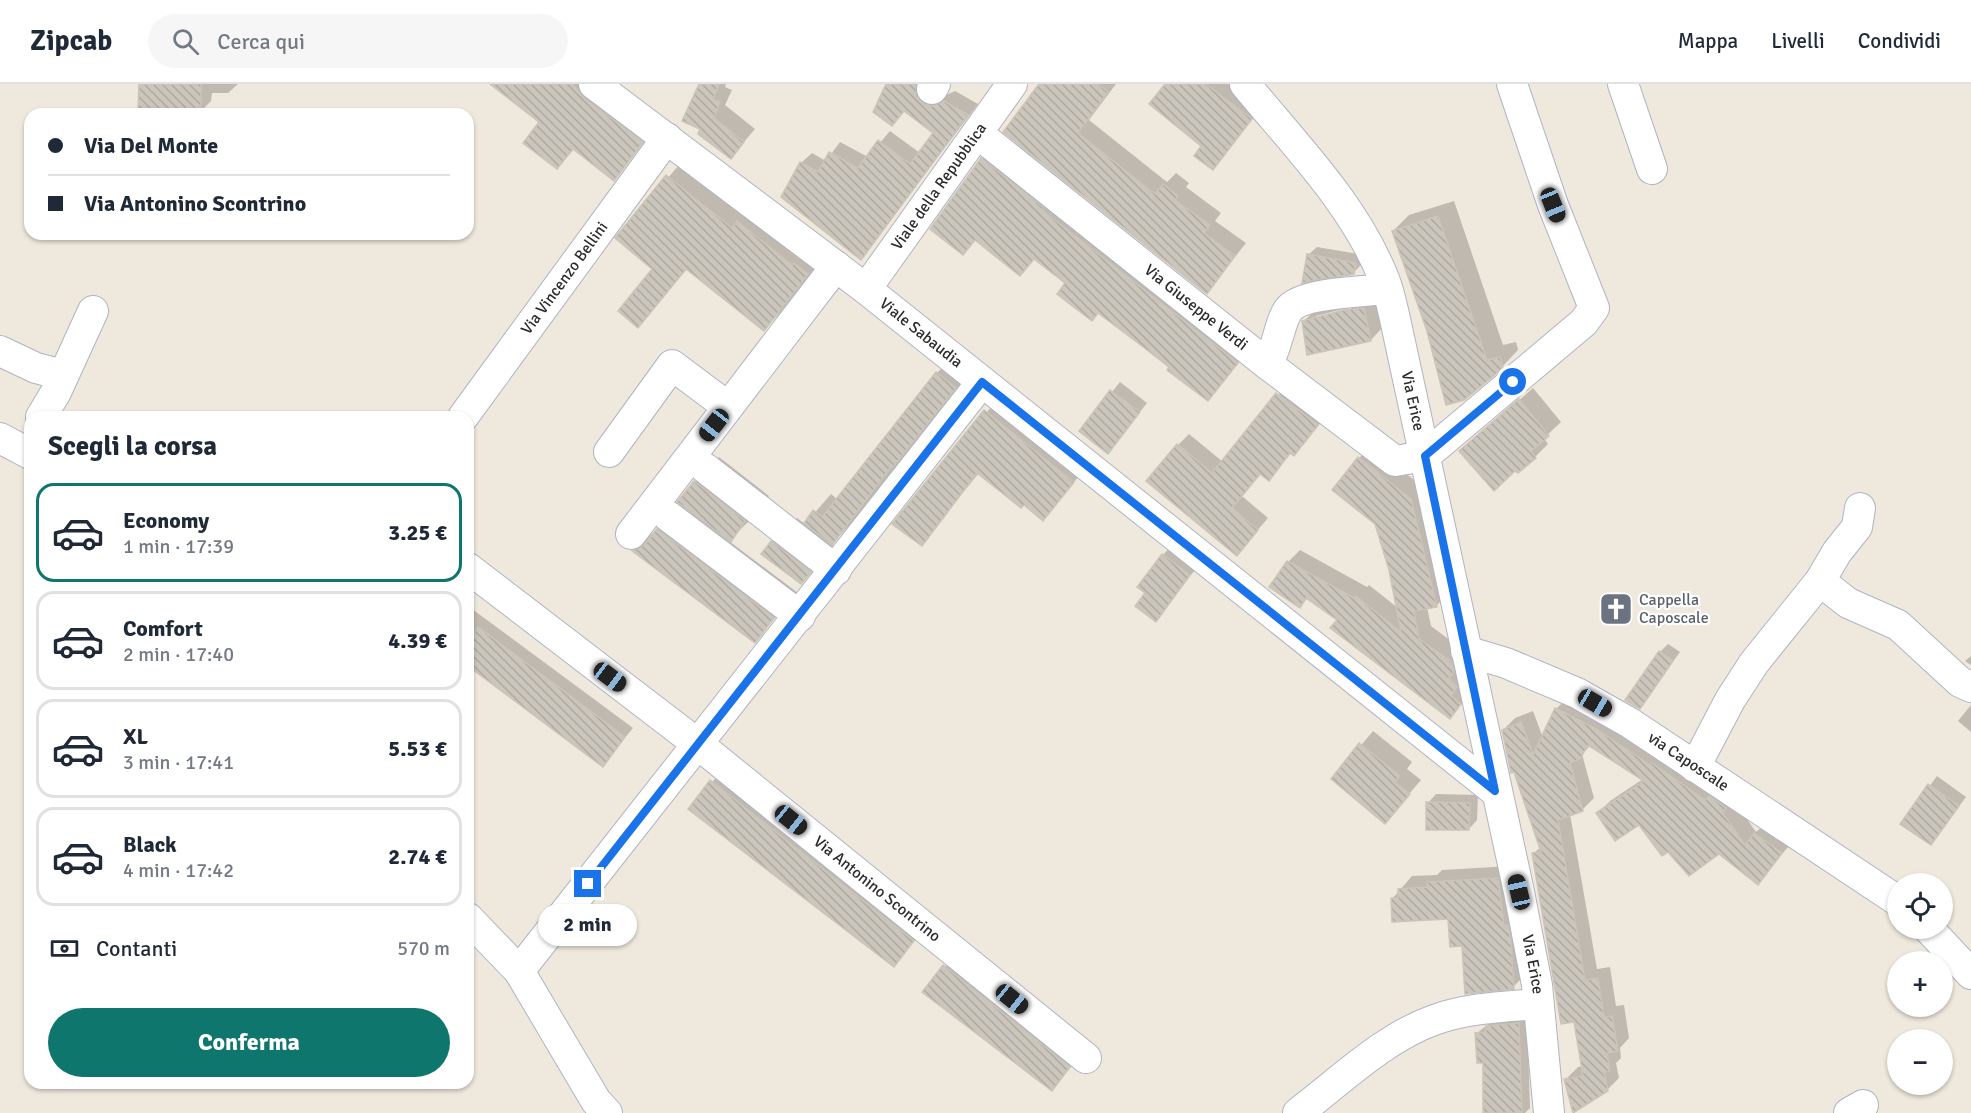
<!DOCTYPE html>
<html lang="it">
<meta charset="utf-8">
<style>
:root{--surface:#fff;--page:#f6f6f7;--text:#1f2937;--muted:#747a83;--line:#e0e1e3;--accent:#0f766e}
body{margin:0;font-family:Signika,sans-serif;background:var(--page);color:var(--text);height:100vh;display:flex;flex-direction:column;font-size:22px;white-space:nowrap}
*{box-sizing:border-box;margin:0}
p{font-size:20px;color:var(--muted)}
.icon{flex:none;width:33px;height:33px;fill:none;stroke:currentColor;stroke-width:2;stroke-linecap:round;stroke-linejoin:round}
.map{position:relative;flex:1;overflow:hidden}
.details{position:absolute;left:24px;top:327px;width:450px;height:678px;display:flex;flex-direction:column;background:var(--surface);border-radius:18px;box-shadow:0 2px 4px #0004}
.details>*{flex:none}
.hud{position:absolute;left:24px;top:24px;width:450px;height:132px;border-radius:18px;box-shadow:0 2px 4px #0004;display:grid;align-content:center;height:132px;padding:0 24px;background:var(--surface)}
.buttons{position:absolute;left:1887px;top:789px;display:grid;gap:12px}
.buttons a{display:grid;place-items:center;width:66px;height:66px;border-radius:50%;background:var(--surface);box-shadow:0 2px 4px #0004;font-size:30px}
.end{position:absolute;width:27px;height:27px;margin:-14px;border:8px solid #1a73e8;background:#fff;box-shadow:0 0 0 3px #fff}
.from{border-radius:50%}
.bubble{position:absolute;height:42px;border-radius:21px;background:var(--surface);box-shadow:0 2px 4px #0004;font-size:20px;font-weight:700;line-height:42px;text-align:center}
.car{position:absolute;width:18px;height:36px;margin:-18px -9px;border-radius:8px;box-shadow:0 0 4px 2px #0007;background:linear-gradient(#222 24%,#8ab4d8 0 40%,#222 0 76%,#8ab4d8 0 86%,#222 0)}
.hud b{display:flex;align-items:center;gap:21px;height:57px;font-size:22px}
.hud b+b{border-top:2px solid var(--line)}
.hud i{width:15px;height:15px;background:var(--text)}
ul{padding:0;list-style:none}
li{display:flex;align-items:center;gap:18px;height:99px;margin:0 12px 9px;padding:0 12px;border:3px solid var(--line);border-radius:18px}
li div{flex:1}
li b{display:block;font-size:22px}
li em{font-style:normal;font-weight:700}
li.current{border-color:var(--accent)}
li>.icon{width:54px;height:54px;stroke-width:1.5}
h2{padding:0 24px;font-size:27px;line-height:72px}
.pay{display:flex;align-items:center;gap:15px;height:66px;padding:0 24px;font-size:22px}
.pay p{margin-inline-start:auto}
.action{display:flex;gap:12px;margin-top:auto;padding:12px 24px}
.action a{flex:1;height:69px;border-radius:36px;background:var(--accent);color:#fff;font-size:24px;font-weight:700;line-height:69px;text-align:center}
header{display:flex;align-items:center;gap:36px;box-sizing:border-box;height:84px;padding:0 30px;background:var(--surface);border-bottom:2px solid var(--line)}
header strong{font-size:28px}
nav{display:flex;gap:33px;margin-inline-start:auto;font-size:21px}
.search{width:420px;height:54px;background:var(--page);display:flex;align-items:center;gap:15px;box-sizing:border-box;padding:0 21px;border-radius:33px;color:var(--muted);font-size:22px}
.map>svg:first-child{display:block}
.shadow{fill:#0003;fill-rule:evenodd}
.building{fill:url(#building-back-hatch);stroke:#cbc4b7;stroke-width:1.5}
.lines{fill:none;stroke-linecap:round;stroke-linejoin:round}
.minor-casing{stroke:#b1b4c1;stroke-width:32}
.minor{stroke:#fff;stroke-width:30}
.route{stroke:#1a73e8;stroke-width:8}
.labels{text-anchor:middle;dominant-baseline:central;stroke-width:4.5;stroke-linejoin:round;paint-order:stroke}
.street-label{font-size:16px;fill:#2c2c2c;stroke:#fff}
.worship-label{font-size:16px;fill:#5b616d;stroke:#fff;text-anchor:start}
</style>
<header>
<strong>Zipcab</strong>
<div class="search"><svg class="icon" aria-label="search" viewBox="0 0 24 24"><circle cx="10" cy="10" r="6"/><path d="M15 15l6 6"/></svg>Cerca qui</div>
<nav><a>Mappa</a><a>Livelli</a><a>Condividi</a></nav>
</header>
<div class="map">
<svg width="1971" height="1029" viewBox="0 0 1971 1029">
<defs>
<pattern id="building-back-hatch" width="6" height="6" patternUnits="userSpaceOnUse" patternTransform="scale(1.5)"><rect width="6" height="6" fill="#cac6bc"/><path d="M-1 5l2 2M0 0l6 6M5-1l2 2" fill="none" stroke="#aeaaa2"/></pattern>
</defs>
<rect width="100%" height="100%" fill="#efe8dd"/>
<g class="shadow">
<polygon points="140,0 238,0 228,9 212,9 211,17 200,28"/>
<polygon points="492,0 595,0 654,45 614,95 574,64 557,83 541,38"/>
<polygon points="700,0 726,0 725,3 732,6 725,21 755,45 731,73 701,44"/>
<polygon points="888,0 927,0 944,12 955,7 978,20 861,174 801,79 812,69 826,77 840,58 868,73 890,47 920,69 935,48 905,26 892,40"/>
<polygon points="1040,0 1116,0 1089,36 1167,98 1176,89 1189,99 1186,103 1221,129 1215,137 1246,159 1207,208 1005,48"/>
<polygon points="1166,0 1233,0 1263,22 1213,84 1203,62"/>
<polygon points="994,63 1249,266 1208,315 1035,174 1020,190 976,155 962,169 982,75"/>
<polygon points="684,75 824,172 781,228 764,245 687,185 638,242 655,185 617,154"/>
<polygon points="1454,117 1503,261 1516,258 1518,266 1502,283 1447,319 1428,247 1393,147 1409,131"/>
<polygon points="1317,163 1364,171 1362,180 1353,189 1308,171"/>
<path d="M1377,212L1383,243L1371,256L1304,237L1317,224ZM1351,223L1352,226L1316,235V232Z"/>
<polygon points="954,272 972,286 849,442 831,460 834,463 826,473 801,498 772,458 797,434 805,440 831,410 838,416 937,289"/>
<polygon points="1120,298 1147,319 1108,368 1081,347"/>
<polygon points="1289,299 1328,329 1305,359 1294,370 1292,368 1269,395 1261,389 1242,412 1268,434 1237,470 1178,361 1189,350 1223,378"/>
<polygon points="1533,304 1561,338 1544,354 1548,360 1535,373 1518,387 1461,367"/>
<polygon points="998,315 1085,385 1043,435 979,389 921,460 894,440"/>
<polygon points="1371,362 1423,403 1448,510 1436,522 1427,523 1431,542 1463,566 1472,608 1450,633 1339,535 1308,514 1299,522 1288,478 1300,466 1367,503 1369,501 1398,524 1391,486 1359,374"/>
<polygon points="719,373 769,412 755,431 729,457 798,509 754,557 634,467 683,420 695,398"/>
<polygon points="1171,462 1198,482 1156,536 1147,508 1163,471"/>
<polygon points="468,522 633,644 603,681 468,579"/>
<polygon points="1668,560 1680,568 1640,623 1660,568"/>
<polygon points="1971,572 1971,581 1965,577"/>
<polygon points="1568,613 1733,715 1756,748 1767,738 1793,757 1758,799 1719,769 1668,766 1640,739 1598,729 1610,717 1643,695 1591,661 1582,670 1594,714 1582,726 1570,730 1597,885 1610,883 1616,922 1624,921 1629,954 1620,964 1621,974 1616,979 1619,994 1607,1006 1572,1027 1566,995 1578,983 1583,982 1575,937 1534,769 1541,763 1503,646 1515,634 1533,627 1543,654 1556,625"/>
<polygon points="1971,621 1971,648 1958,637"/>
<polygon points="1373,647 1412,678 1407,685 1421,696 1385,738 1333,695"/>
<polygon points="724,684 925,843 894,881 690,725"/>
<polygon points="1937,692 1966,713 1931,760 1902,740"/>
<polygon points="1436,710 1478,711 1477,736 1469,745 1428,719"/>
<polygon points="1511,782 1526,890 1513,903 1463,860 1449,833 1392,815 1412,792 1437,791 1442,786"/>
<polygon points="957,869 1082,970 1052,1005 924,908"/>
<polygon points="1527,931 1530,1024 1525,1029 1485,1029 1485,977 1477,949 1496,934"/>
</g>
<g class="building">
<polygon points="139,0 201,0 201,30 138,28"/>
<polygon points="490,0 572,0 584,14 643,58 614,97 573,65 557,85 523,59 539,38"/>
<polygon points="699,0 719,0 713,15 720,18 714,34 744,58 731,75 698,50 700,45 682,37"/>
<polygon points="886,0 916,0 917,13 923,19 932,22 944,17 968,31 861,176 781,113 800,78 818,88 829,68 858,84 878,56 910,80 933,49 904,27 892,42 873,28"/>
<polygon points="1039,0 1098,0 1108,8 1078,49 1155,110 1163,100 1178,112 1175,116 1210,141 1204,149 1235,172 1207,210 1003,48"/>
<polygon points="1165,0 1206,0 1252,35 1213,86 1194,72 1201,62 1149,20"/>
<polygon points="981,74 1044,124 1042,126 1238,279 1208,317 1167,286 1169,283 1138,259 1098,229 1092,237 1057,210 1065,199 1034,175 1020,192 975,156 963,171 930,145"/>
<polygon points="666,91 732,144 737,137 792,181 794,179 808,190 764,247 686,185 638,244 618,227 652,185 615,154"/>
<polygon points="1438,132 1487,276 1500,273 1503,284 1464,316 1446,321 1427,247 1392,147"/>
<polygon points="1307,170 1356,179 1354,190 1302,199"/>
<polygon points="1364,224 1371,257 1307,271 1302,237 1344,226"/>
<polygon points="936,288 956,304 892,384 891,383 832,461 804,439 813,426 822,433"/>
<polygon points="1110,306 1140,328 1108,370 1079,347"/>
<polygon points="1276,309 1318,341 1294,372 1290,369 1269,397 1260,390 1232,424 1258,446 1237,472 1146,397 1177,360 1212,389"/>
<polygon points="1519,315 1549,352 1531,367 1536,374 1518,389 1515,387 1494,407 1459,367"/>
<polygon points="984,326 1074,398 1043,437 1024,421 1021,424 977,389 922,462 892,440"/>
<polygon points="1358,373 1411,415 1437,523 1414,527 1419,555 1452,578 1454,588 1449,594 1457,603 1451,612 1461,620 1450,635 1330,544 1337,536 1306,514 1300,524 1269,503 1287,477 1354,514 1356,512 1401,548 1389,486 1375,440 1332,406"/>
<polygon points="694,397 745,437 731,458 677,418"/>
<polygon points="657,445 774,534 755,559 632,467 644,461"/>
<polygon points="771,457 811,488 801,500 761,470"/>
<polygon points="1162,470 1190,491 1156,538 1135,522 1145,509 1137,503"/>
<polygon points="478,543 625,653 603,683 468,582 468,557"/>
<polygon points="1659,567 1673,577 1640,625 1625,616"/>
<polygon points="1555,624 1596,645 1650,681 1652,679 1705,716 1709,712 1726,724 1722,728 1745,761 1754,749 1782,769 1758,801 1719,770 1689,792 1668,768 1662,772 1639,741 1615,757 1596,729 1644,697 1588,661 1580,675 1570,679 1583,727 1558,736 1585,896 1598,894 1604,933 1612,932 1618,967 1607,969 1610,987 1604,988 1608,1007 1573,1029 1564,995 1583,992 1574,938 1561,940 1532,769 1541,768 1514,688 1511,689 1502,646 1521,638 1533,671"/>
<polygon points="1359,659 1400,692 1395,698 1410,710 1385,740 1331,695"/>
<polygon points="710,696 914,857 894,883 688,725"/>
<polygon points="1928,700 1959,722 1931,761 1900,740"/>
<polygon points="1426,718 1470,719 1469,746 1426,746"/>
<polygon points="1498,794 1504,842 1508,841 1511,858 1514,905 1465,910 1462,862 1450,863 1448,835 1392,838 1391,814 1398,814 1398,805 1428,803 1427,798"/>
<polygon points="943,881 1070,983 1052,1007 922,908"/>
<polygon points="1519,939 1522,1029 1483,1029 1483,979 1477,979 1475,949 1486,948 1486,942"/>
</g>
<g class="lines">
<defs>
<g id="minor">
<path id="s1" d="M594,0L866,205L1495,707"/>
<path id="s2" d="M1245,0C1295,61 1355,121 1384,195C1389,207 1392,222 1395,235L1519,808L1537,901L1549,1029"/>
<polyline points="1623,0 1652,85"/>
<polyline points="932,5 935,0"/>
<path id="s3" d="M977,49L1267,280L1395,377L1425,372"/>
<path id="s4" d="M866,205L1012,0"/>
<polyline points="0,267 36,284 63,291"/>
<path d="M1267,280C1278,264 1279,238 1289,225C1303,208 1364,208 1387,205"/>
<polyline points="41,333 56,308 93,227"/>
<path id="s5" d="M463,333L667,54"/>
<polyline points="0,354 30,370"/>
<polyline points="609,368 672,281 728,323"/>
<polyline points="1425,372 1584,238 1594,224 1553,121 1512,0"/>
<polyline points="705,384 836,486"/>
<polyline points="668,432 800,532"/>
<polyline points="631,450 836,182"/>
<path id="s6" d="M468,484L699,661L1086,974"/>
<polyline points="1820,497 1848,519 1898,541 1960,598 1971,603"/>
<path id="s7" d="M1466,567L1506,579L1577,609L1630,639L1898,817"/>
<polyline points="1695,683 1730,616 1754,579 1820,497 1837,468 1857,443 1860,424"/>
<polyline points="468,834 519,887 596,1017 607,1029"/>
<polyline points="1928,844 1971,890"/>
<polyline points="519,887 982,298"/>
<path d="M1298,1029C1340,997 1384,954 1434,936C1467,924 1503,923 1538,920"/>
<polyline points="1849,1029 1863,1021"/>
</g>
</defs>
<use href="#minor" class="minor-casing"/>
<use href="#minor" class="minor"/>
</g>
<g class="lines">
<polyline class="route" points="588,800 982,298 1495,707 1425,372 1513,298"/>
</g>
<defs>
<symbol id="church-square" viewBox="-11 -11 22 22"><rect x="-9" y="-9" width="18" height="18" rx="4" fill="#6b7280" stroke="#fff"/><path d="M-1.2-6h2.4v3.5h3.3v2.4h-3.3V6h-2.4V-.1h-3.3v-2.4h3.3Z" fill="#fff"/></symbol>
</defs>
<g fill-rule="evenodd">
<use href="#church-square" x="1597" y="506" width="38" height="38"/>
</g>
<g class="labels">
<g class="street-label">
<text stroke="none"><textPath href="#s4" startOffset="126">Viale della Repubblica</textPath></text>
<text stroke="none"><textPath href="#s5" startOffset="172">Via Vincenzo Bellini</textPath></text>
<text stroke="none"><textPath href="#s3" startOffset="280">Via Giuseppe Verdi</textPath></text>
<text stroke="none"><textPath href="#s1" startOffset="411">Viale Sabaudia</textPath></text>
<text stroke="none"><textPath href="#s2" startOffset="366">Via Erice</textPath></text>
<text stroke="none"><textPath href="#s7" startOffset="250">via Caposcale</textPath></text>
<text stroke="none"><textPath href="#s6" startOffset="520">Via Antonino Scontrino</textPath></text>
<text stroke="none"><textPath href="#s2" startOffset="942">Via Erice</textPath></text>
</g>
<g class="worship-label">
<text x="1639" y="516">Cappella<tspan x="1639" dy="18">Caposcale</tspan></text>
</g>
</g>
</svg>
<div class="buttons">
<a><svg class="icon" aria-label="locate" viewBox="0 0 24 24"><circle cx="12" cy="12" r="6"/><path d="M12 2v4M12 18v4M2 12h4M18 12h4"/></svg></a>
<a>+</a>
<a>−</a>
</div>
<i class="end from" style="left:1513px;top:298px"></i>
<i class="end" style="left:588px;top:800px"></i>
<div class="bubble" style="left:538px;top:820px;width:99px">2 min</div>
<i class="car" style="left:1553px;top:121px;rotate:158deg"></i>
<i class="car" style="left:714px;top:341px;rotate:218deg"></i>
<i class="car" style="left:610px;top:593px;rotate:127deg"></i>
<i class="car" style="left:1595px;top:619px;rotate:120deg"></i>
<i class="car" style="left:791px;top:736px;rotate:129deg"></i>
<i class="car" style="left:1519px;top:808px;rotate:347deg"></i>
<i class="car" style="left:1012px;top:915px;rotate:129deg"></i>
<div class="hud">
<b><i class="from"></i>Via Del Monte</b>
<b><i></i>Via Antonino Scontrino</b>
</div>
<section class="details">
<h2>Scegli la corsa</h2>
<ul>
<li class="current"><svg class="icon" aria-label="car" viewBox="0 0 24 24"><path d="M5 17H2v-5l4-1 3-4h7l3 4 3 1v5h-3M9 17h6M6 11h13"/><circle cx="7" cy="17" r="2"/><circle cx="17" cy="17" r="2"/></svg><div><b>Economy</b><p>1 min · 17:39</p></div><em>3.25 €</em></li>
<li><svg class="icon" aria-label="car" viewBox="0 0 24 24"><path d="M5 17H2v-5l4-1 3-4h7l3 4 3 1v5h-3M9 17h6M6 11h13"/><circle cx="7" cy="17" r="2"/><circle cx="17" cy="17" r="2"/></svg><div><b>Comfort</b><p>2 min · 17:40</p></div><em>4.39 €</em></li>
<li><svg class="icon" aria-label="car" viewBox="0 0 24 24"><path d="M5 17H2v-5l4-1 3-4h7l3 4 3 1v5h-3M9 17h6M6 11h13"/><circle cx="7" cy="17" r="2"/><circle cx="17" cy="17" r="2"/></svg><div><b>XL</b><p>3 min · 17:41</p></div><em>5.53 €</em></li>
<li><svg class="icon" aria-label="car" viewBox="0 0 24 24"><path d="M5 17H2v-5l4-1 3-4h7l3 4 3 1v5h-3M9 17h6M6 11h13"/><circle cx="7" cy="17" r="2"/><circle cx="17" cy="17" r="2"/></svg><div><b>Black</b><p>4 min · 17:42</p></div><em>2.74 €</em></li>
</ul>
<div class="pay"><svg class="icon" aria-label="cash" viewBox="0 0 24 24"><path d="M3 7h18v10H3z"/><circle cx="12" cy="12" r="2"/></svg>Contanti<p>570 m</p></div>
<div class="action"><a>Conferma</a></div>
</section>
</div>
